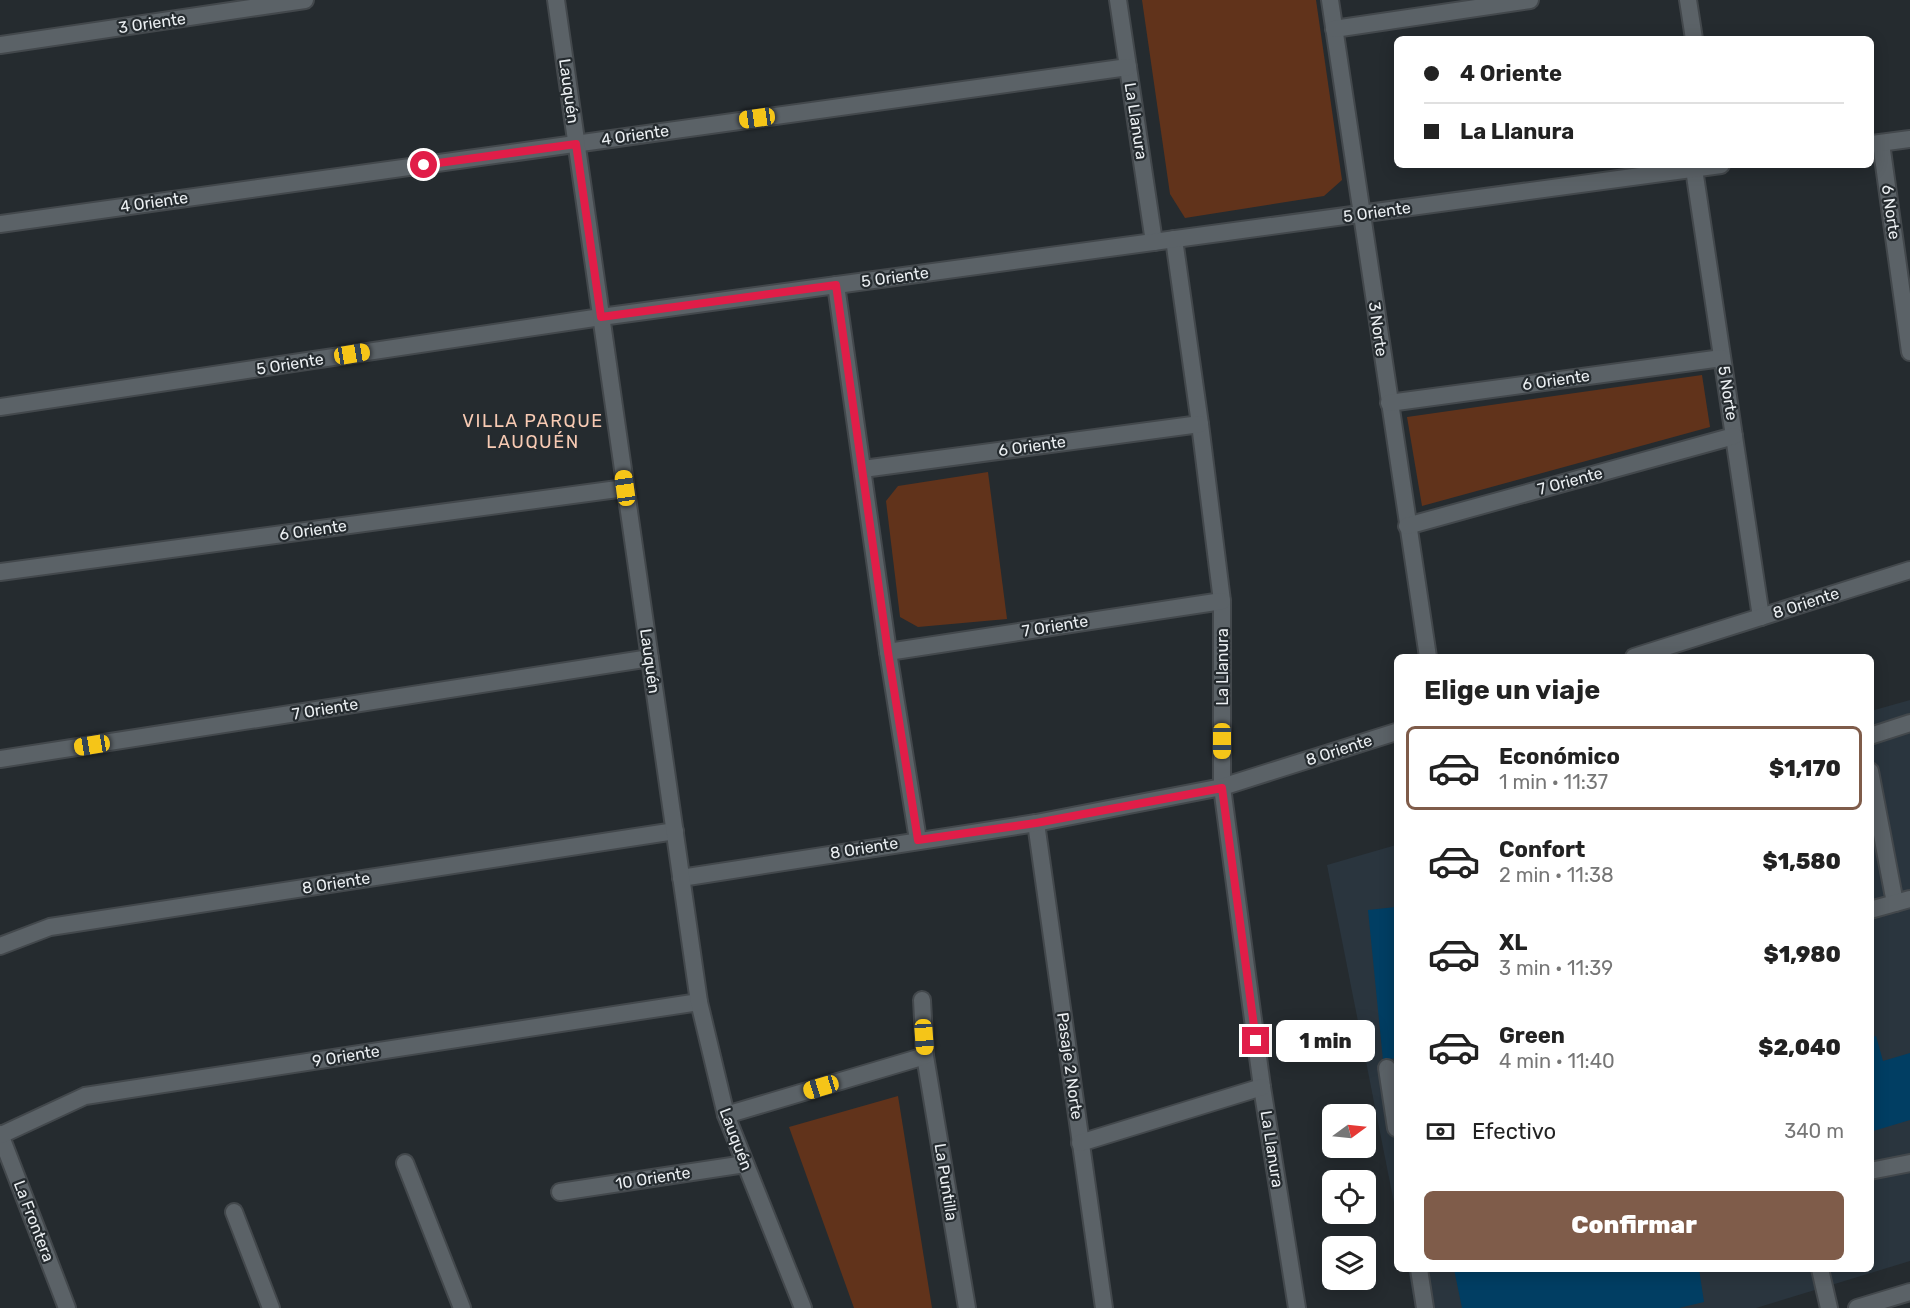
<!DOCTYPE html>
<html lang="es">
<meta charset="utf-8">
<style>
:root{--surface:#fff;--page:#f2f2f2;--text:#222;--muted:#767676;--line:#e0e0e0;--accent:#7f5c4a}
body{margin:0;font-family:Rubik,sans-serif;background:var(--page);color:var(--text);height:100vh;display:flex;flex-direction:column;font-size:22px;white-space:nowrap}
*{box-sizing:border-box;margin:0}
p{font-size:20px;color:var(--muted)}
.icon{flex:none;width:33px;height:33px;fill:none;stroke:currentColor;stroke-width:2;stroke-linecap:round;stroke-linejoin:round}
.map{position:relative;flex:1;overflow:hidden}
.sheet{position:absolute;left:1394px;top:654px;width:480px;height:618px;display:flex;flex-direction:column;background:var(--surface);border-radius:9px;box-shadow:0 3px 15px #0003}
.sheet>*{flex:none}
.top-card{position:absolute;left:1394px;top:36px;width:480px;height:132px;border-radius:9px;box-shadow:0 3px 15px #0003;display:grid;align-content:center;height:132px;padding:0 30px;background:var(--surface)}
.needle{width:39px;rotate:75deg}
.controls{position:absolute;left:1322px;top:1104px;display:grid;gap:12px}
.controls a{display:grid;place-items:center;width:54px;height:54px;border-radius:9px;background:var(--surface);box-shadow:0 3px 15px #0003;font-size:30px}
.end{position:absolute;width:27px;height:27px;margin:-14px;border:8px solid #e11d48;background:#fff;box-shadow:0 0 0 3px #fff}
.from{border-radius:50%}
.bubble{position:absolute;height:42px;border-radius:9px;background:var(--surface);box-shadow:0 3px 15px #0003;font-size:20px;font-weight:800;line-height:42px;text-align:center}
.car{position:absolute;width:18px;height:36px;margin:-18px -9px;border-radius:8px;box-shadow:0 0 4px 2px #0007;background:linear-gradient(#f5c518 24%,#345 0 40%,#f5c518 0 76%,#345 0 86%,#f5c518 0)}
.top-card b{display:flex;align-items:center;gap:21px;height:57px;font-size:22px}
.top-card b+b{border-top:2px solid var(--line)}
.top-card i{width:15px;height:15px;background:var(--text)}
ul{padding:0;list-style:none}
li{display:flex;align-items:center;gap:18px;height:84px;margin:0 12px 9px;padding:0 18px;border:3px solid transparent;border-radius:9px}
li div{flex:1}
li b{display:block;font-size:22px}
li em{font-style:normal;font-weight:800}
li.on{border-color:var(--accent)}
li>.icon{width:54px;height:54px;stroke-width:1.5}
h2{padding:0 30px;font-size:27px;line-height:72px}
.pay{display:flex;align-items:center;gap:15px;height:66px;padding:0 30px;font-size:22px}
.pay p{margin-inline-start:auto}
.primary-button{display:flex;gap:12px;margin-top:auto;padding:12px 30px}
.primary-button a{flex:1;height:69px;border-radius:9px;background:var(--accent);color:#fff;font-size:24px;font-weight:800;line-height:69px;text-align:center}
.map>svg:first-child{display:block}
.built{fill:#2a353e}
.green{fill:#61331b}
.building{fill:#013e63}
.lines{fill:none;stroke-linecap:round;stroke-linejoin:round}
.service-casing{stroke:#43484c;stroke-width:20}
.minor-casing{stroke:#43484c;stroke-width:20}
.tertiary-casing{stroke:#43484c;stroke-width:20}
.service{stroke:#5b6267;stroke-width:16}
.minor{stroke:#5b6267;stroke-width:16}
.tertiary{stroke:#5b6267;stroke-width:16}
.route{stroke:#e11d48;stroke-width:8}
.labels{text-anchor:middle;dominant-baseline:central;stroke-width:4.5;stroke-linejoin:round;paint-order:stroke}
.street-label{font-size:16px;fill:#ebeff2;stroke:#252b2f}
.neighbourhood-label{font-size:18px;letter-spacing:1.5px;fill:#f7cab3;stroke:#252b2f}
</style>
<div class="map">
<svg width="1910" height="1308" viewBox="0 0 1910 1308">
<rect width="100%" height="100%" fill="#252b2f"/>
<g class="built">
<polygon points="1910,700 1910,1261 1756,1308 1415,1308 1408,1269 1870,1269 1871,711"/>
<polygon points="1396,845 1396,1213 1327,865"/>
</g>
<g class="green">
<polygon points="1142,0 1316,0 1342,180 1324,196 1185,218 1170,194"/>
<polygon points="1702,375 1710,427 1422,506 1407,417"/>
<polygon points="988,472 1007,619 918,627 900,617 886,501 898,486"/>
<polygon points="898,1096 932,1308 854,1308 789,1127"/>
</g>
<g class="building">
<polygon points="1396,907 1396,1058 1383,1060 1368,910"/>
<polygon points="1876,1036 1883,1061 1910,1053 1910,1120 1870,1132 1870,1038"/>
<polygon points="1454,1269 1699,1269 1704,1302 1679,1308 1462,1308"/>
</g>
<g class="lines">
<defs>
<g id="service">
<polyline points="1870,736 1910,723"/>
<polyline points="1870,771 1895,903"/>
<polyline points="1870,910 1910,899"/>
<polyline points="1387,1068 1396,1128"/>
<polyline points="1870,1171 1910,1163"/>
<polyline points="1419,1269 1425,1308"/>
<polyline points="1820,1269 1829,1308"/>
</g>
<g id="minor">
<polyline points="1118,0 1154,242"/>
<polyline points="1330,0 1428,657"/>
<polyline points="1688,0 1694,39"/>
<polyline points="1334,29 1530,0"/>
<polyline points="0,45 305,0"/>
<polyline points="1881,143 1910,352"/>
<polyline points="1872,144 1910,139"/>
<polyline points="1694,169 1761,617"/>
<polyline points="0,224 1128,67"/>
<polyline points="1174,239 1200,424 1222,601 1222,787 1262,1087 1297,1308"/>
<polyline points="836,285 888,652 918,840"/>
<polyline points="1389,403 1722,358"/>
<polyline points="0,407 601,317 1721,165"/>
<polyline points="863,469 1200,424"/>
<polyline points="1407,526 1734,436"/>
<polyline points="0,572 625,488"/>
<polyline points="888,652 1222,601"/>
<polyline points="1634,657 1910,570"/>
<polyline points="0,759 650,658"/>
<polyline points="1036,823 1104,1308"/>
<polyline points="681,878 1036,823 1222,787 1396,732"/>
<polyline points="0,946 50,927 675,831"/>
<polyline points="922,1000 925,1056 967,1308"/>
<polyline points="726,1115 925,1056"/>
<polyline points="0,1134 67,1308"/>
<polyline points="1,1135 85,1096 699,1002"/>
<polyline points="1080,1143 1262,1087"/>
<polyline points="405,1163 462,1308"/>
<polyline points="560,1192 745,1164"/>
<polyline points="234,1212 271,1308"/>
</g>
<g id="tertiary">
<polyline points="556,0 699,1002 726,1115 803,1308"/>
<polyline points="1857,1308 1910,1292"/>
</g>
</defs>
<use href="#service" class="service-casing"/>
<use href="#minor" class="minor-casing"/>
<use href="#tertiary" class="tertiary-casing"/>
<use href="#service" class="service"/>
<use href="#minor" class="minor"/>
<use href="#tertiary" class="tertiary"/>
</g>
<g class="lines">
<polyline class="route" points="424,165 576,144 601,317 836,285 888,652 918,840 1036,823 1222,788 1256,1041"/>
</g>
<g class="labels">
<g class="street-label">
<text transform="translate(152 23) rotate(-8)">3 Oriente</text>
<text transform="translate(569 91) rotate(82)">Lauquén</text>
<text transform="translate(1136 121) rotate(81)">La Llanura</text>
<text transform="translate(635 135) rotate(-8)">4 Oriente</text>
<text transform="translate(154 202) rotate(-8)">4 Oriente</text>
<text transform="translate(1377 212) rotate(-8)">5 Oriente</text>
<text transform="translate(1891 212) rotate(82)">6 Norte</text>
<text transform="translate(895 277) rotate(-8)">5 Oriente</text>
<text transform="translate(1378 329) rotate(82)">3 Norte</text>
<text transform="translate(290 364) rotate(-9)">5 Oriente</text>
<text transform="translate(1556 380) rotate(-8)">6 Oriente</text>
<text transform="translate(1728 393) rotate(81)">5 Norte</text>
<text transform="translate(1032 446) rotate(-8)">6 Oriente</text>
<text transform="translate(1570 481) rotate(-15)">7 Oriente</text>
<text transform="translate(313 530) rotate(-8)">6 Oriente</text>
<text transform="translate(1806 603) rotate(-18)">8 Oriente</text>
<text transform="translate(1055 626) rotate(-9)">7 Oriente</text>
<text transform="translate(650 661) rotate(82)">Lauquén</text>
<text transform="translate(1222 667) rotate(-90)">La Llanura</text>
<text transform="translate(325 709) rotate(-9)">7 Oriente</text>
<text transform="translate(1339 750) rotate(-18)">8 Oriente</text>
<text transform="translate(864 848) rotate(-9)">8 Oriente</text>
<text transform="translate(336 883) rotate(-9)">8 Oriente</text>
<text transform="translate(346 1056) rotate(-9)">9 Oriente</text>
<text transform="translate(1070 1066) rotate(82)">Pasaje 2 Norte</text>
<text transform="translate(736 1139) rotate(69)">Lauquén</text>
<text transform="translate(1272 1149) rotate(81)">La Llanura</text>
<text transform="translate(653 1178) rotate(-9)">10 Oriente</text>
<text transform="translate(946 1182) rotate(81)">La Puntilla</text>
<text transform="translate(34 1221) rotate(69)">La Frontera</text>
</g>
<g class="neighbourhood-label">
<text x="533" y="421">VILLA PARQUE<tspan x="533" dy="21">LAUQUÉN</tspan></text>
</g>
</g>
</svg>
<div class="controls">
<a><svg class="needle" viewBox="-14 -14 28 28"><path d="M0-13l5 13h-10z" fill="#e53935"/><path d="M0 13l5-13h-10z" fill="#767676"/></svg></a>
<a><svg class="icon" aria-label="locate" viewBox="0 0 24 24"><circle cx="12" cy="12" r="6"/><path d="M12 2v4M12 18v4M2 12h4M18 12h4"/></svg></a>
<a><svg class="icon" aria-label="layers" viewBox="0 0 24 24"><path d="M12 4l9 5-9 5-9-5zM3 14l9 5 9-5"/></svg></a>
</div>
<i class="end from" style="left:424px;top:165px"></i>
<i class="end" style="left:1256px;top:1041px"></i>
<div class="bubble" style="left:1276px;top:1020px;width:99px">1 min</div>
<i class="car" style="left:757px;top:118px;rotate:262deg"></i>
<i class="car" style="left:352px;top:354px;rotate:81deg"></i>
<i class="car" style="left:625px;top:488px;rotate:352deg"></i>
<i class="car" style="left:1222px;top:741px;rotate:180deg"></i>
<i class="car" style="left:92px;top:745px;rotate:261deg"></i>
<i class="car" style="left:924px;top:1037px;rotate:176deg"></i>
<i class="car" style="left:821px;top:1087px;rotate:253deg"></i>
<div class="top-card">
<b><i class="from"></i>4 Oriente</b>
<b><i></i>La Llanura</b>
</div>
<section class="sheet">
<h2>Elige un viaje</h2>
<ul>
<li class="on"><svg class="icon" aria-label="car" viewBox="0 0 24 24"><path d="M5 17H2v-5l4-1 3-4h7l3 4 3 1v5h-3M9 17h6M6 11h13"/><circle cx="7" cy="17" r="2"/><circle cx="17" cy="17" r="2"/></svg><div><b>Económico</b><p>1 min · 11:37</p></div><em>$1,170</em></li>
<li><svg class="icon" aria-label="car" viewBox="0 0 24 24"><path d="M5 17H2v-5l4-1 3-4h7l3 4 3 1v5h-3M9 17h6M6 11h13"/><circle cx="7" cy="17" r="2"/><circle cx="17" cy="17" r="2"/></svg><div><b>Confort</b><p>2 min · 11:38</p></div><em>$1,580</em></li>
<li><svg class="icon" aria-label="car" viewBox="0 0 24 24"><path d="M5 17H2v-5l4-1 3-4h7l3 4 3 1v5h-3M9 17h6M6 11h13"/><circle cx="7" cy="17" r="2"/><circle cx="17" cy="17" r="2"/></svg><div><b>XL</b><p>3 min · 11:39</p></div><em>$1,980</em></li>
<li><svg class="icon" aria-label="car" viewBox="0 0 24 24"><path d="M5 17H2v-5l4-1 3-4h7l3 4 3 1v5h-3M9 17h6M6 11h13"/><circle cx="7" cy="17" r="2"/><circle cx="17" cy="17" r="2"/></svg><div><b>Green</b><p>4 min · 11:40</p></div><em>$2,040</em></li>
</ul>
<div class="pay"><svg class="icon" aria-label="cash" viewBox="0 0 24 24"><path d="M3 7h18v10H3z"/><circle cx="12" cy="12" r="2"/></svg>Efectivo<p>340 m</p></div>
<div class="primary-button"><a>Confirmar</a></div>
</section>
</div>
